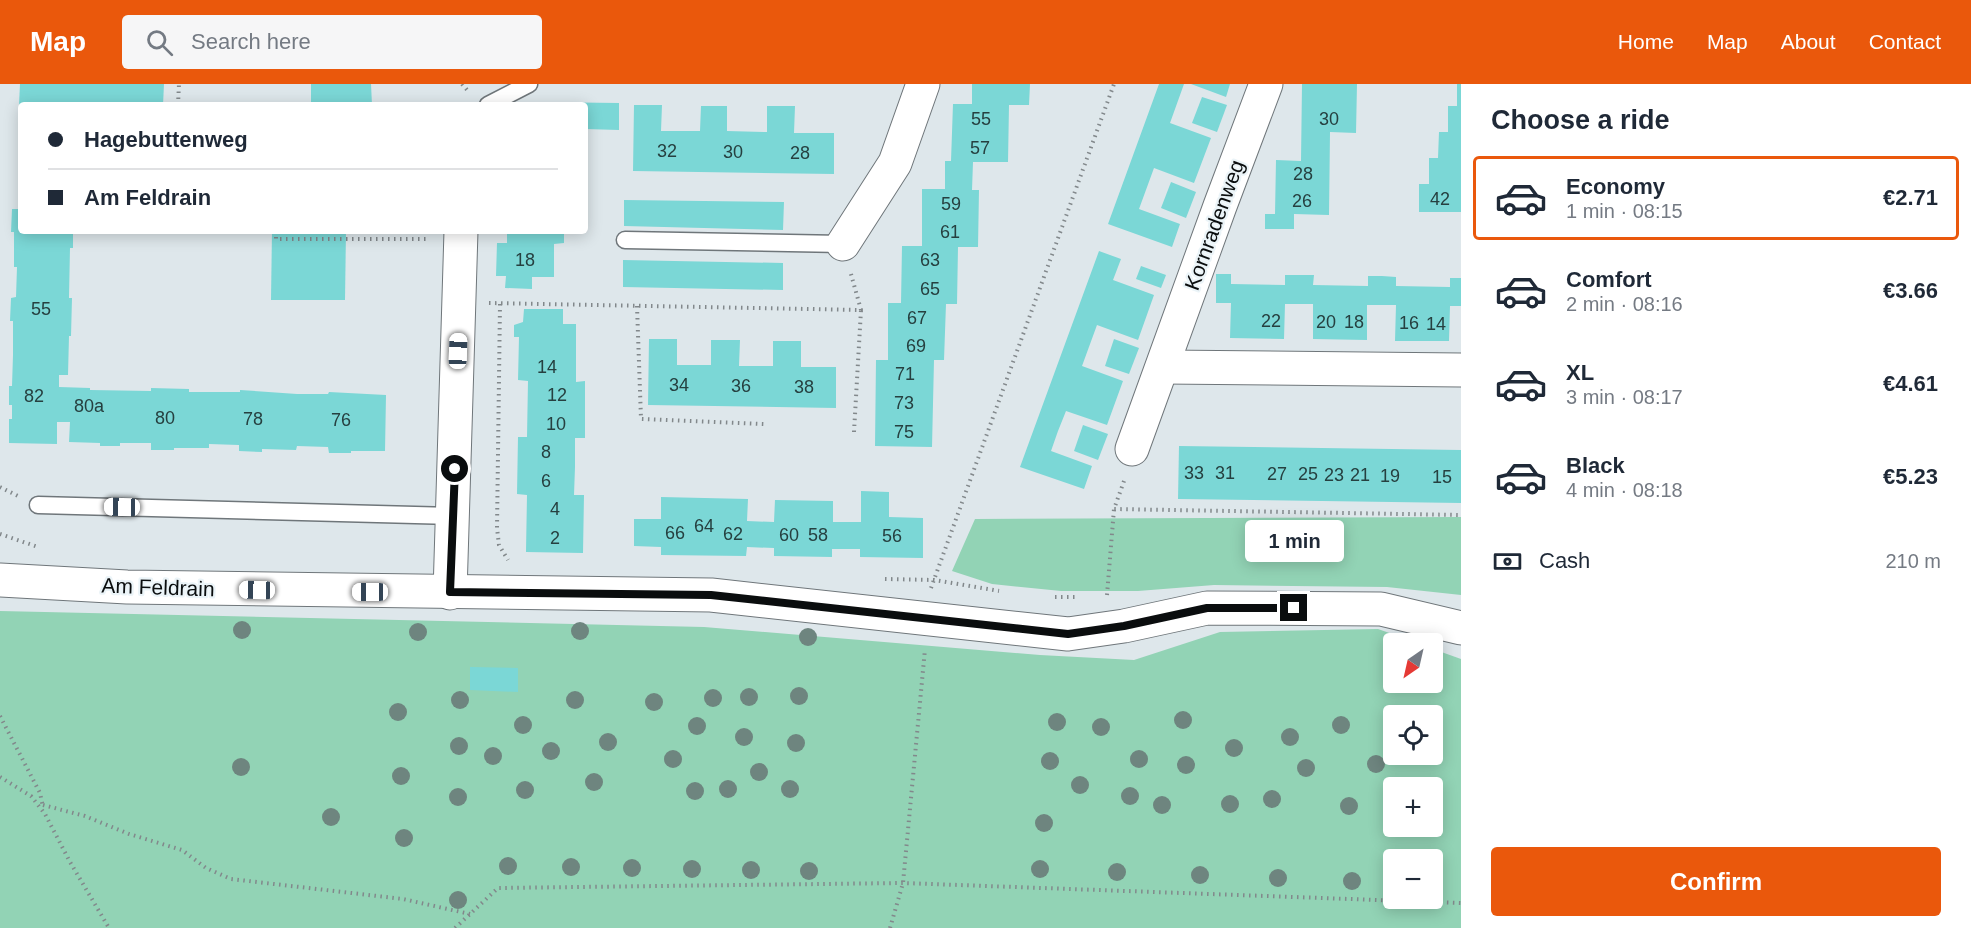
<!DOCTYPE html>
<meta charset="utf-8">
<style>
:root{--surface:#fff;--page:#f6f6f7;--text:#1f2937;--muted:#747a83;--line:#e0e1e3;--accent:#ea580c}
body{margin:0;font-family:Arial,sans-serif;background:var(--page);color:var(--text);height:100vh;display:flex;flex-direction:column;font-size:22px;white-space:nowrap}
*{box-sizing:border-box;margin:0}
p{font-size:20px;color:var(--muted)}
.icon{flex:none;width:33px;height:33px;fill:none;stroke:currentColor;stroke-width:2;stroke-linecap:round;stroke-linejoin:round}
.map{position:relative;flex:1;overflow:hidden}
.panel{display:flex;flex-direction:column;background:var(--surface);width:510px}
.panel>*{flex:none}
.guide{position:absolute;left:18px;top:18px;width:570px;height:132px;border-radius:6px;box-shadow:0 3px 15px #0003;display:grid;align-content:center;height:132px;padding:0 30px;background:var(--surface)}
.needle{width:39px;rotate:214deg}
.tools{position:absolute;left:1383px;top:549px;display:grid;gap:12px}
.tools a{display:grid;place-items:center;width:60px;height:60px;border-radius:6px;background:var(--surface);box-shadow:0 3px 15px #0003;font-size:30px}
.end{position:absolute;width:27px;height:27px;margin:-14px;border:8px solid #0a0d0e;background:#fff;box-shadow:0 0 0 3px #fff}
.from{border-radius:50%}
.bubble{position:absolute;height:42px;border-radius:6px;background:var(--surface);box-shadow:0 3px 15px #0003;font-size:20px;font-weight:800;line-height:42px;text-align:center}
.car{position:absolute;width:18px;height:36px;margin:-18px -9px;border-radius:8px;box-shadow:0 0 4px 2px #0007;background:linear-gradient(#fff 24%,#345 0 40%,#fff 0 76%,#345 0 86%,#fff 0)}
.guide b{display:flex;align-items:center;gap:21px;height:57px;font-size:22px}
.guide b+b{border-top:2px solid var(--line)}
.guide i{width:15px;height:15px;background:var(--text)}
ul{padding:0;list-style:none}
li{display:flex;align-items:center;gap:18px;height:84px;margin:0 12px 9px;padding:0 18px;border:3px solid transparent;border-radius:6px}
li div{flex:1}
li b{display:block;font-size:22px}
li em{font-style:normal;font-weight:800}
li.selected{border-color:var(--accent)}
li>.icon{width:54px;height:54px;stroke-width:1.5}
h2{padding:0 30px;font-size:27px;line-height:72px}
.pay{display:flex;align-items:center;gap:15px;height:66px;padding:0 30px;font-size:22px}
.pay p{margin-inline-start:auto}
.action{display:flex;gap:12px;margin-top:auto;padding:12px 30px}
.action a{flex:1;height:69px;border-radius:6px;background:var(--accent);color:#fff;font-size:24px;font-weight:800;line-height:69px;text-align:center}
header{display:flex;align-items:center;gap:36px;box-sizing:border-box;height:84px;padding:0 30px;background:var(--accent);color:#fff}
header strong{font-size:28px}
nav{display:flex;gap:33px;margin-inline-start:auto;font-size:21px}
.search{width:420px;height:54px;background:var(--page);display:flex;align-items:center;gap:15px;box-sizing:border-box;padding:0 21px;border-radius:6px;color:var(--muted);font-size:22px}
main{display:flex;flex:1;min-height:0}
.map>svg:first-child{display:block}
.green{fill:#92d3b5;fill-rule:evenodd}
.building{fill:#7bd7d6}
.lines{fill:none;stroke-linecap:round;stroke-linejoin:round}
.lane-casing{stroke:#6f767a;stroke-width:19}
.street-casing{stroke:#6f767a;stroke-width:35}
.secondary-casing{stroke:#6f767a;stroke-width:35}
.path{stroke:#82888b;stroke-width:4;stroke-dasharray:1.5 4.5;stroke-linecap:butt}
.lane{stroke:#fff;stroke-width:16}
.street{stroke:#fff;stroke-width:33}
.secondary{stroke:#fff;stroke-width:33}
.tree{fill:#6e857f}
.route{stroke:#0a0d0e;stroke-width:8}
.labels{text-anchor:middle;dominant-baseline:central;stroke-width:4.5;stroke-linejoin:round;paint-order:stroke}
.number-label{font-size:18px;fill:#264040}
.street-label{font-size:21px;fill:#0a0d0e;stroke:#ebf4f8}
</style>
<header>
<strong>Map</strong>
<div class="search"><svg class="icon" aria-label="search" viewBox="0 0 24 24"><circle cx="10" cy="10" r="6"/><path d="M15 15l6 6"/></svg>Search here</div>
<nav><a>Home</a><a>Map</a><a>About</a><a>Contact</a></nav>
</header>
<main>
<div class="map">
<svg width="1461" height="844" viewBox="0 0 1461 844">
<rect width="100%" height="100%" fill="#dee7eb"/>
<g class="green">
<polygon points="1461,433 1461,511 1387,503 1214,501 1138,507 1061,507 992,500 952,487 975,435"/>
<path d="M0,527L704,543L1040,571L1134,576L1220,548L1378,545L1418,559L1394,560V598H1432L1433,565L1461,575V844H0ZM1394,632H1432V670H1394ZM1394,704H1432V742H1394ZM1394,776H1432V814H1394Z"/>
</g>
<g class="building">
<polygon points="20,0 164,0 163,21 19,21"/>
<polygon points="311,0 371,0 372,21 311,20"/>
<polygon points="972,0 1030,0 1029,21 1009,21 1008,78 973,78 972,106 979,106 978,163 958,163 957,220 946,220 944,276 934,276 932,363 875,362 876,276 888,276 888,219 901,219 902,162 922,162 922,105 945,105 945,77 951,77 953,20 972,20"/>
<polygon points="1159,0 1184,0 1170,39 1211,54 1194,99 1154,84 1139,125 1180,140 1172,163 1108,140"/>
<polygon points="1191,0 1230,0 1226,13"/>
<polygon points="1302,0 1357,0 1356,49 1330,48 1329,131 1294,130 1294,145 1265,145 1265,130 1275,130 1276,76 1301,77"/>
<polygon points="1457,0 1461,0 1461,128 1419,128 1419,100 1429,100 1429,74 1438,74 1439,48 1448,48 1448,22 1457,22"/>
<polygon points="1202,13 1227,21 1217,48 1192,39"/>
<polygon points="539,18 619,19 619,46 585,45 585,21 539,21"/>
<polygon points="634,21 662,21 661,47 700,47 701,22 727,22 727,47 767,48 767,22 795,22 794,49 834,49 834,90 633,87"/>
<polygon points="1171,98 1196,108 1186,134 1161,124"/>
<polygon points="19,106 21,106 21,147 73,147 73,164 70,164 69,214 72,214 71,252 69,252 68,291 59,291 59,303 90,304 90,306 151,307 151,304 189,305 189,308 240,308 240,306 297,310 328,310 329,308 386,311 385,367 351,367 351,369 329,369 328,363 297,362 296,366 262,365 262,368 239,367 239,361 209,360 209,364 174,364 174,366 151,366 151,359 120,359 120,362 100,362 100,359 69,358 70,338 57,338 57,360 9,359 9,335 12,335 12,321 9,321 9,302 12,302 13,271 13,237 10,237 11,214 16,213 17,183 14,183 14,148 11,148 12,125 18,125"/>
<polygon points="624,116 784,118 783,146 624,142"/>
<polygon points="272,147 346,147 345,216 271,216"/>
<polygon points="507,147 564,147 564,159 554,160 554,193 532,193 532,205 505,204 506,192 496,192 497,159 507,159"/>
<polygon points="1099,167 1121,175 1113,196 1154,211 1138,256 1097,241 1082,282 1123,297 1107,341 1066,327 1058,347 1051,367 1092,382 1084,405 1020,383"/>
<polygon points="623,176 783,179 783,206 623,203"/>
<polygon points="1141,182 1166,191 1161,204 1136,195"/>
<polygon points="1216,190 1231,190 1231,200 1285,201 1285,191 1314,191 1313,201 1368,202 1368,192 1382,192 1396,193 1396,202 1450,203 1450,194 1461,194 1461,222 1450,222 1449,257 1395,257 1396,221 1367,221 1367,256 1313,255 1313,220 1285,220 1284,255 1230,254 1231,219 1216,219"/>
<polygon points="524,225 563,225 563,240 576,240 576,298 585,297 585,354 575,354 575,383 574,411 584,411 583,469 526,468 527,411 517,410 518,353 527,353 528,297 518,296 519,253 514,253 514,241 523,238"/>
<polygon points="649,255 677,255 677,281 711,281 711,256 740,256 739,282 773,282 773,257 801,257 801,283 836,283 836,324 648,321"/>
<polygon points="1114,255 1139,264 1129,290 1105,282"/>
<polygon points="1083,341 1108,350 1098,376 1074,367"/>
<polygon points="1179,362 1461,366 1461,419 1178,415"/>
<polygon points="861,407 889,408 889,433 923,434 923,474 860,473 860,465 832,465 832,473 774,472 774,464 747,463 746,472 661,471 661,463 634,462 634,435 661,435 661,413 748,415 747,437 774,438 775,416 833,417 833,438 861,438"/>
<polygon points="470,583 518,584 518,608 470,606"/>
</g>
<g class="lines">
<defs>
<g id="lane">
<polyline points="488,21 529,0"/>
<polyline points="625,156 843,160"/>
<polyline points="38,421 453,432"/>
</g>
<g id="street">
<polyline points="843,160 895,79 923,0"/>
<polyline points="1163,283 1461,286"/>
<polyline points="1132,365 1220,122 1266,0"/>
<polyline points="450,509 461,147"/>
</g>
<polyline id="secondary" points="0,496 127,503 711,511 1068,550 1124,542 1207,524 1381,525 1461,544"/>
</defs>
<use href="#lane" class="lane-casing"/>
<use href="#street" class="street-casing"/>
<use href="#secondary" class="secondary-casing"/>
<g class="path">
<polyline points="462,0 468,7"/>
<polyline points="178,21 179,0"/>
<polyline points="276,147 276,155 430,155"/>
<polyline points="489,219 861,226 851,190"/>
<polyline points="500,220 497,444 499,461 508,476"/>
<polyline points="637,222 641,335 764,340"/>
<polyline points="854,348 861,226"/>
<polyline points="1124,397 1114,425 1461,431"/>
<polyline points="0,403 18,412"/>
<polyline points="0,450 38,463"/>
<polyline points="885,495 934,496 999,507"/>
<polyline points="931,504 1114,0"/>
<polyline points="1107,511 1114,425"/>
<polyline points="1055,513 1077,513"/>
<polyline points="0,632 40,709 43,723"/>
<polyline points="0,693 31,712 45,730 70,778 109,844"/>
<polyline points="43,721 85,732 129,750 182,766 206,784 231,795 403,815 470,830"/>
<polyline points="455,844 498,804 903,799 1461,819"/>
<polyline points="890,844 903,799 925,565"/>
</g>
<use href="#lane" class="lane"/>
<use href="#street" class="street"/>
<use href="#secondary" class="secondary"/>
</g>
<g class="tree">
<circle cx="242" cy="546" r="9"/>
<circle cx="580" cy="547" r="9"/>
<circle cx="418" cy="548" r="9"/>
<circle cx="808" cy="553" r="9"/>
<circle cx="799" cy="612" r="9"/>
<circle cx="749" cy="613" r="9"/>
<circle cx="713" cy="614" r="9"/>
<circle cx="460" cy="616" r="9"/>
<circle cx="575" cy="616" r="9"/>
<circle cx="654" cy="618" r="9"/>
<circle cx="398" cy="628" r="9"/>
<circle cx="1183" cy="636" r="9"/>
<circle cx="1057" cy="638" r="9"/>
<circle cx="523" cy="641" r="9"/>
<circle cx="1341" cy="641" r="9"/>
<circle cx="697" cy="642" r="9"/>
<circle cx="1101" cy="643" r="9"/>
<circle cx="744" cy="653" r="9"/>
<circle cx="1290" cy="653" r="9"/>
<circle cx="608" cy="658" r="9"/>
<circle cx="796" cy="659" r="9"/>
<circle cx="459" cy="662" r="9"/>
<circle cx="1234" cy="664" r="9"/>
<circle cx="551" cy="667" r="9"/>
<circle cx="493" cy="672" r="9"/>
<circle cx="673" cy="675" r="9"/>
<circle cx="1139" cy="675" r="9"/>
<circle cx="1050" cy="677" r="9"/>
<circle cx="1376" cy="680" r="9"/>
<circle cx="1186" cy="681" r="9"/>
<circle cx="241" cy="683" r="9"/>
<circle cx="1306" cy="684" r="9"/>
<circle cx="759" cy="688" r="9"/>
<circle cx="401" cy="692" r="9"/>
<circle cx="594" cy="698" r="9"/>
<circle cx="1080" cy="701" r="9"/>
<circle cx="728" cy="705" r="9"/>
<circle cx="790" cy="705" r="9"/>
<circle cx="525" cy="706" r="9"/>
<circle cx="695" cy="707" r="9"/>
<circle cx="1130" cy="712" r="9"/>
<circle cx="458" cy="713" r="9"/>
<circle cx="1272" cy="715" r="9"/>
<circle cx="1230" cy="720" r="9"/>
<circle cx="1162" cy="721" r="9"/>
<circle cx="1349" cy="722" r="9"/>
<circle cx="331" cy="733" r="9"/>
<circle cx="1044" cy="739" r="9"/>
<circle cx="404" cy="754" r="9"/>
<circle cx="508" cy="782" r="9"/>
<circle cx="571" cy="783" r="9"/>
<circle cx="632" cy="784" r="9"/>
<circle cx="692" cy="785" r="9"/>
<circle cx="1040" cy="785" r="9"/>
<circle cx="751" cy="786" r="9"/>
<circle cx="809" cy="787" r="9"/>
<circle cx="1117" cy="788" r="9"/>
<circle cx="1200" cy="791" r="9"/>
<circle cx="1278" cy="794" r="9"/>
<circle cx="1352" cy="797" r="9"/>
<circle cx="458" cy="816" r="9"/>
</g>
<g class="lines">
<polyline class="route" points="455,385 450,508 711,511 1068,550 1124,542 1207,524 1294,524"/>
</g>
<g class="labels">
<g class="number-label">
<text x="981" y="35">55</text>
<text x="1329" y="35">30</text>
<text x="980" y="64">57</text>
<text x="667" y="67">32</text>
<text x="733" y="68">30</text>
<text x="800" y="69">28</text>
<text x="1303" y="90">28</text>
<text x="1440" y="115">42</text>
<text x="1302" y="117">26</text>
<text x="951" y="120">59</text>
<text x="950" y="148">61</text>
<text x="525" y="176">18</text>
<text x="930" y="176">63</text>
<text x="930" y="205">65</text>
<text x="41" y="225">55</text>
<text x="917" y="234">67</text>
<text x="1271" y="237">22</text>
<text x="1326" y="238">20</text>
<text x="1354" y="238">18</text>
<text x="1409" y="239">16</text>
<text x="1436" y="240">14</text>
<text x="916" y="262">69</text>
<text x="547" y="283">14</text>
<text x="905" y="290">71</text>
<text x="679" y="301">34</text>
<text x="741" y="302">36</text>
<text x="804" y="303">38</text>
<text x="557" y="311">12</text>
<text x="34" y="312">82</text>
<text x="904" y="319">73</text>
<text x="89" y="322">80a</text>
<text x="165" y="334">80</text>
<text x="253" y="335">78</text>
<text x="341" y="336">76</text>
<text x="556" y="340">10</text>
<text x="904" y="348">75</text>
<text x="546" y="368">8</text>
<text x="1194" y="389">33</text>
<text x="1225" y="389">31</text>
<text x="1277" y="390">27</text>
<text x="1308" y="390">25</text>
<text x="1334" y="391">23</text>
<text x="1360" y="391">21</text>
<text x="1390" y="392">19</text>
<text x="1442" y="393">15</text>
<text x="546" y="397">6</text>
<text x="555" y="425">4</text>
<text x="704" y="442">64</text>
<text x="675" y="449">66</text>
<text x="733" y="450">62</text>
<text x="789" y="451">60</text>
<text x="818" y="451">58</text>
<text x="892" y="452">56</text>
<text x="555" y="454">2</text>
</g>
<g class="street-label">
<text transform="translate(1214 141) rotate(-70)">Kornradenweg</text>
<text transform="translate(158 503) rotate(2)">Am Feldrain</text>
</g>
</g>
</svg>
<div class="tools">
<a><svg class="needle" viewBox="-14 -14 28 28"><path d="M0-13l5 13h-10z" fill="#e53935"/><path d="M0 13l5-13h-10z" fill="#747a83"/></svg></a>
<a><svg class="icon" aria-label="locate" viewBox="0 0 24 24"><circle cx="12" cy="12" r="6"/><path d="M12 2v4M12 18v4M2 12h4M18 12h4"/></svg></a>
<a>+</a>
<a>−</a>
</div>
<i class="end from" style="left:455px;top:385px"></i>
<i class="end" style="left:1294px;top:524px"></i>
<div class="bubble" style="left:1245px;top:436px;width:99px">1 min</div>
<i class="car" style="left:458px;top:267px;rotate:2deg"></i>
<i class="car" style="left:122px;top:423px;rotate:271deg"></i>
<i class="car" style="left:257px;top:506px;rotate:271deg"></i>
<i class="car" style="left:370px;top:508px;rotate:270deg"></i>
<div class="guide">
<b><i class="from"></i>Hagebuttenweg</b>
<b><i></i>Am Feldrain</b>
</div>
</div>
<section class="panel">
<h2>Choose a ride</h2>
<ul>
<li class="selected"><svg class="icon" aria-label="car" viewBox="0 0 24 24"><path d="M5 17H2v-5l4-1 3-4h7l3 4 3 1v5h-3M9 17h6M6 11h13"/><circle cx="7" cy="17" r="2"/><circle cx="17" cy="17" r="2"/></svg><div><b>Economy</b><p>1 min · 08:15</p></div><em>€2.71</em></li>
<li><svg class="icon" aria-label="car" viewBox="0 0 24 24"><path d="M5 17H2v-5l4-1 3-4h7l3 4 3 1v5h-3M9 17h6M6 11h13"/><circle cx="7" cy="17" r="2"/><circle cx="17" cy="17" r="2"/></svg><div><b>Comfort</b><p>2 min · 08:16</p></div><em>€3.66</em></li>
<li><svg class="icon" aria-label="car" viewBox="0 0 24 24"><path d="M5 17H2v-5l4-1 3-4h7l3 4 3 1v5h-3M9 17h6M6 11h13"/><circle cx="7" cy="17" r="2"/><circle cx="17" cy="17" r="2"/></svg><div><b>XL</b><p>3 min · 08:17</p></div><em>€4.61</em></li>
<li><svg class="icon" aria-label="car" viewBox="0 0 24 24"><path d="M5 17H2v-5l4-1 3-4h7l3 4 3 1v5h-3M9 17h6M6 11h13"/><circle cx="7" cy="17" r="2"/><circle cx="17" cy="17" r="2"/></svg><div><b>Black</b><p>4 min · 08:18</p></div><em>€5.23</em></li>
</ul>
<div class="pay"><svg class="icon" aria-label="cash" viewBox="0 0 24 24"><path d="M3 7h18v10H3z"/><circle cx="12" cy="12" r="2"/></svg>Cash<p>210 m</p></div>
<div class="action"><a>Confirm</a></div>
</section>
</main>
